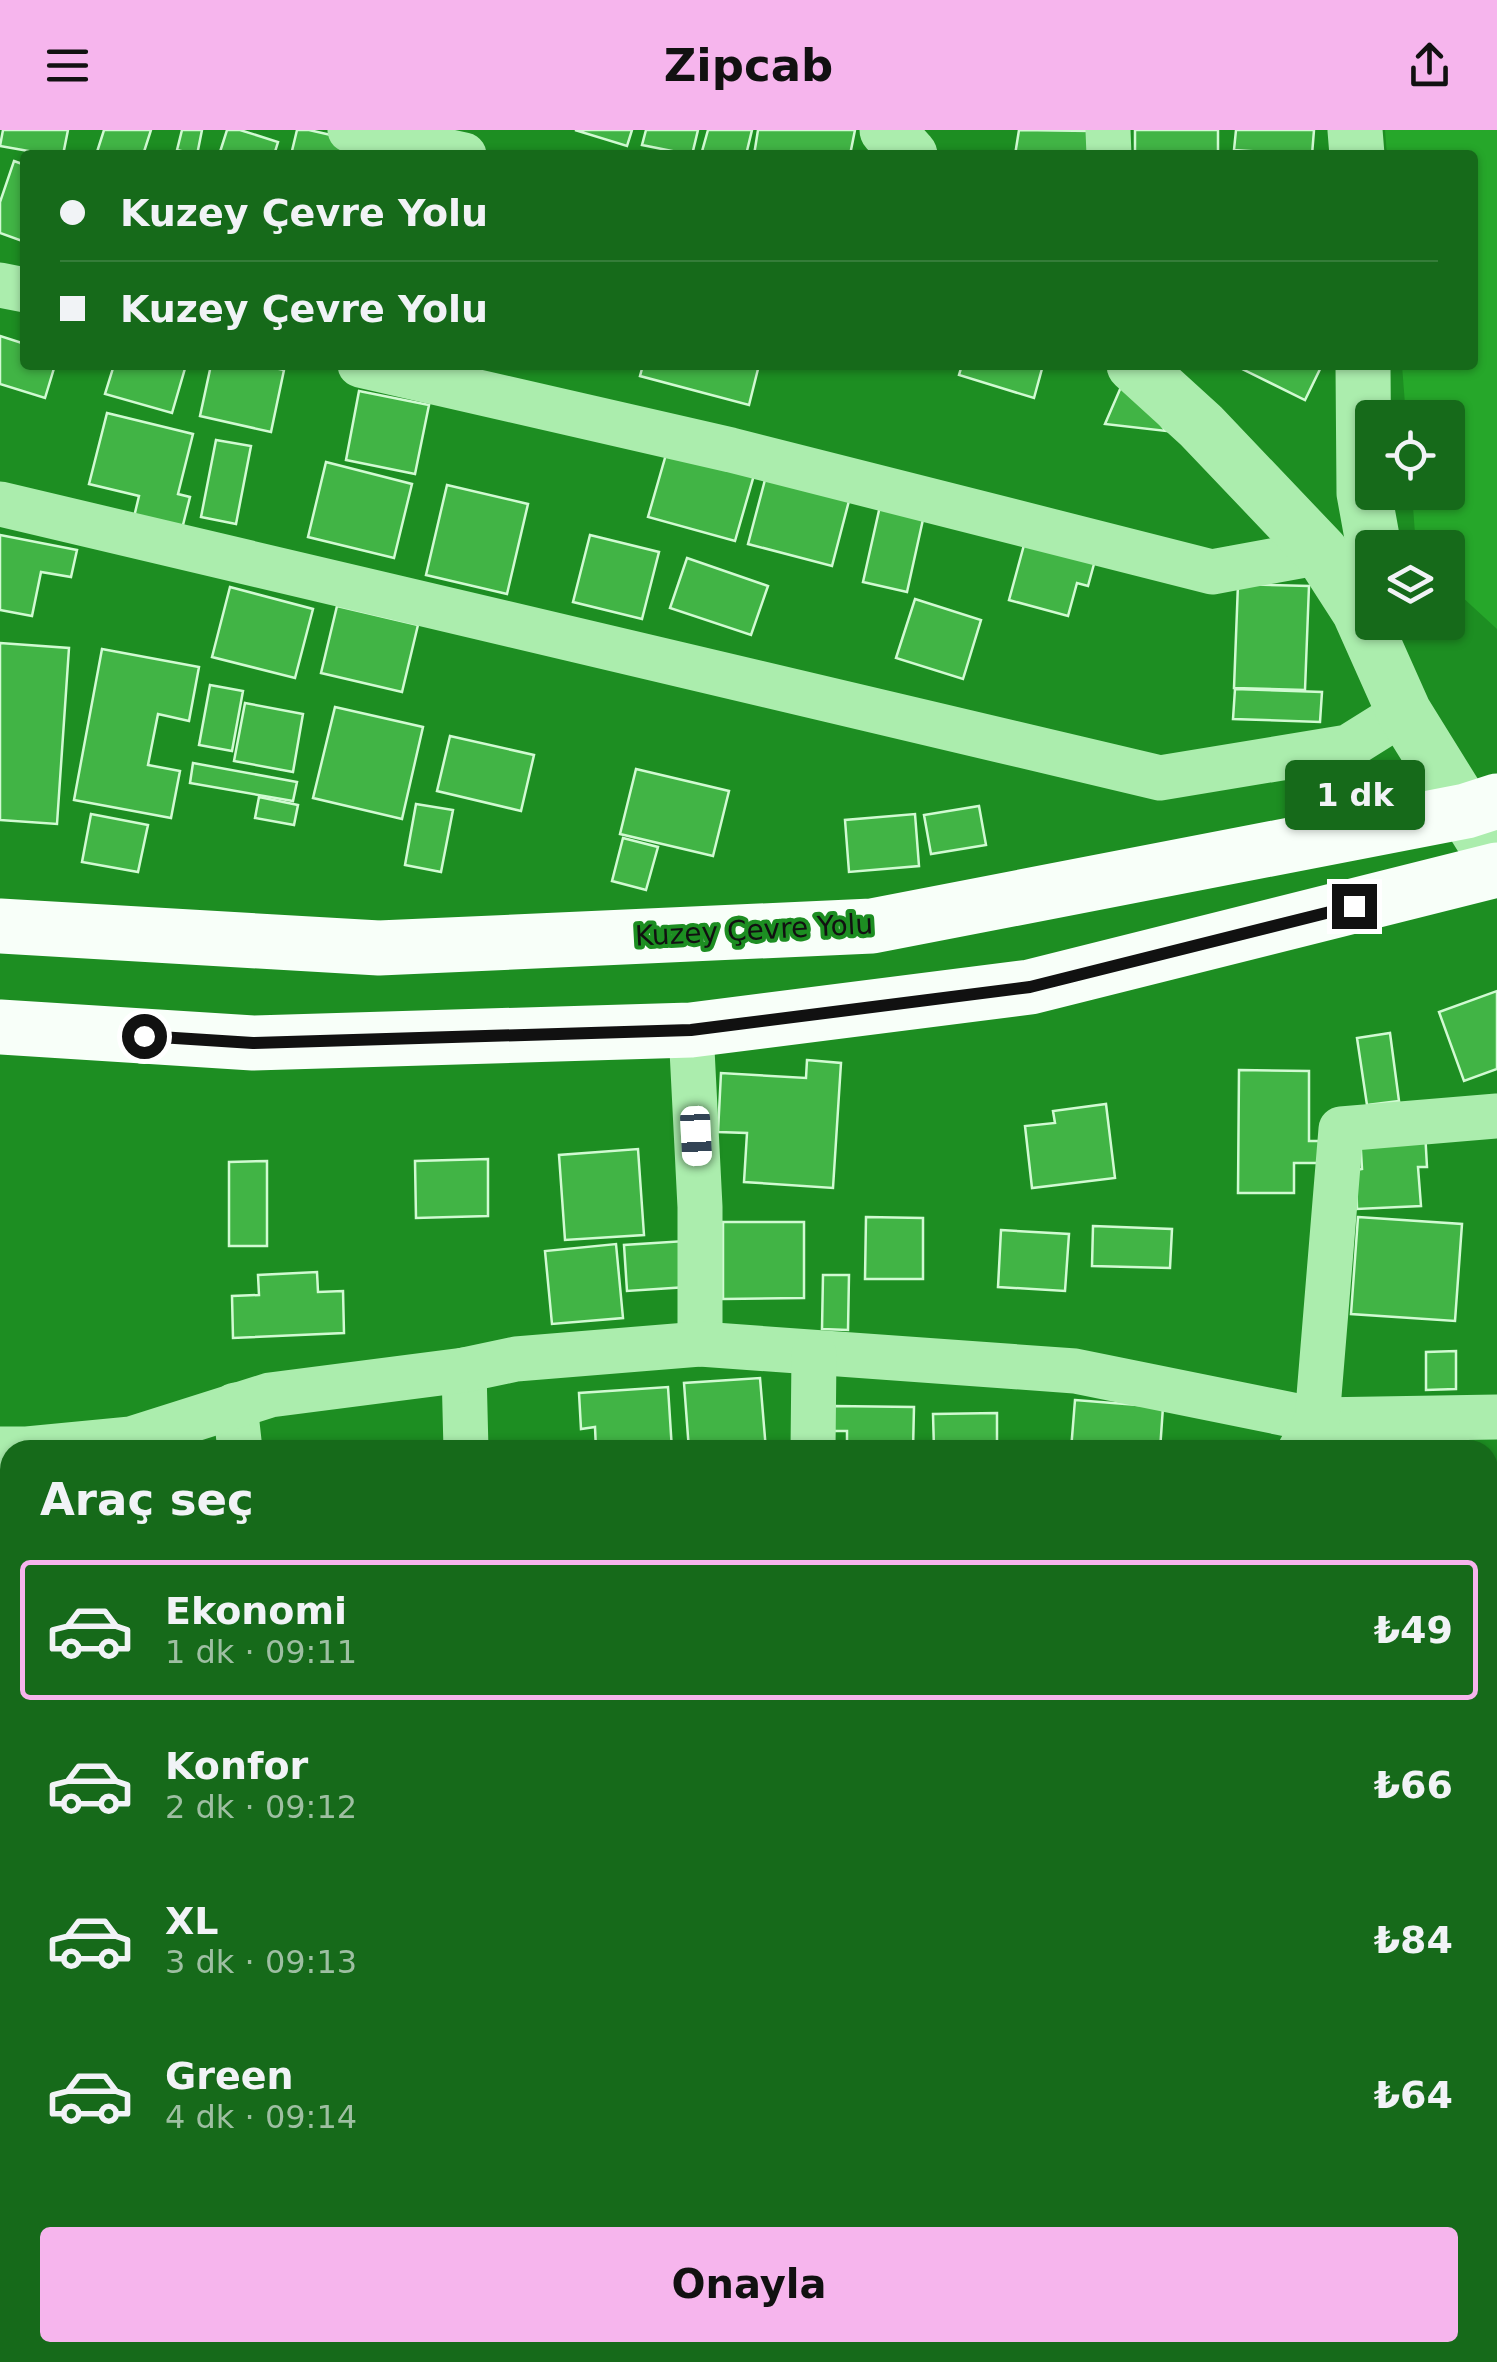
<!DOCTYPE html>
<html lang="tr">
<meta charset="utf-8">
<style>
:root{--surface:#166a1a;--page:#1f6f23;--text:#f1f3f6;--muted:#9ebfa2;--line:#357d39;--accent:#f6b5ed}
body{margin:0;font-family:"DejaVu Sans",sans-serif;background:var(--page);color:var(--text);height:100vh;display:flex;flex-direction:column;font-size:38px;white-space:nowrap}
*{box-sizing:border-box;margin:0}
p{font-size:32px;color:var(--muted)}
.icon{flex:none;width:55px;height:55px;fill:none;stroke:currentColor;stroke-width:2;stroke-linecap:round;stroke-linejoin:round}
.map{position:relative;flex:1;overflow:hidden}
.side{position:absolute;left:0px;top:1310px;width:1498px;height:922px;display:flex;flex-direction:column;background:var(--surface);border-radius:30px 30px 0 0;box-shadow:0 2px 8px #0004}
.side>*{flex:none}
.guide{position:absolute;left:20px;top:20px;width:1458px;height:220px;border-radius:10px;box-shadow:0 2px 8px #0004;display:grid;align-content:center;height:220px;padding:0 40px;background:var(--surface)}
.buttons{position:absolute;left:1355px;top:270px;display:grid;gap:20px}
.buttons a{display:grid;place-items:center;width:110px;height:110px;border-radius:10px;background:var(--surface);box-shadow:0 2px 8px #0004;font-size:50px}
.end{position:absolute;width:45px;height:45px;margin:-22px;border:12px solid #111;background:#fff;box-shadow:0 0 0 5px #fff}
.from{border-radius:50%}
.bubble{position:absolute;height:70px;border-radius:10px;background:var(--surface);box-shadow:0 2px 8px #0004;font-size:32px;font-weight:600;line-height:70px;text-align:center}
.car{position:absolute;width:30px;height:60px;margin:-30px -15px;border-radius:12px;box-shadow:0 0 8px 2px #0007;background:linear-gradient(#fff 24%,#345 0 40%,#fff 0 76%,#345 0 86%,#fff 0)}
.guide b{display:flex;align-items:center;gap:35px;height:95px;font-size:38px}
.guide b+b{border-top:2px solid var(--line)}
.guide i{width:25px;height:25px;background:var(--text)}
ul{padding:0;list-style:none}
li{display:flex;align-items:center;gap:30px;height:140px;margin:0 20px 15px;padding:0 20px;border:5px solid transparent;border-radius:10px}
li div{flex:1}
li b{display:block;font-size:38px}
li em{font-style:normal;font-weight:600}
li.current{border-color:var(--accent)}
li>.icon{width:90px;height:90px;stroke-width:1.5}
h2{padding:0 40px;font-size:45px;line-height:120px}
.cta{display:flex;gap:20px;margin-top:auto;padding:20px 40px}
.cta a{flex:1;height:115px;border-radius:10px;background:var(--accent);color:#111;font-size:40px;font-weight:600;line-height:115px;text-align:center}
header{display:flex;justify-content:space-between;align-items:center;height:130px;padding:0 40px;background:var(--accent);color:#111;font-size:45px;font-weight:600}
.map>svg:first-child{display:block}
.green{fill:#26a72a}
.building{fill:#41b445;stroke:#d1fad2;stroke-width:2.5}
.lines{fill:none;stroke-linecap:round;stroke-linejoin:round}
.minor{stroke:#abedad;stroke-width:45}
.tertiary{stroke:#abedad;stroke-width:55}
.trunk{stroke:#f8fff9;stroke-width:55}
.route{stroke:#111;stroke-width:12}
.labels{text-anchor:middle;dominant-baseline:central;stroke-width:8;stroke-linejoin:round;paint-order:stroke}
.street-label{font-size:28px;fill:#111;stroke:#1d8e22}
</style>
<header><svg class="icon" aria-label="menu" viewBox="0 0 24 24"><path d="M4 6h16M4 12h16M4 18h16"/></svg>Zipcab<svg class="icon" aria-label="share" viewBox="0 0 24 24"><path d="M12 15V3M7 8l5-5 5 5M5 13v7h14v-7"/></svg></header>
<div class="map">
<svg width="1497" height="2232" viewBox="0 0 1497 2232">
<rect width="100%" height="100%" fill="#1d8e22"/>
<polygon class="green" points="1385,0 1497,0 1497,499 1448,454 1448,418 1416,417 1412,363 1448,362 1448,288 1406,287 1402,235 1472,235 1472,25 1387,25"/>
<g class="building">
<polygon points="3,0 68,0 63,25 51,25 0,16"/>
<polygon points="104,0 151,0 143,25 96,25"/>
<polygon points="182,0 202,0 197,25 177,20"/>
<polygon points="227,0 240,0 278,12 274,25 219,25"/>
<polygon points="297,0 309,0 366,13 364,25 291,25"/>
<polygon points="575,0 632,0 627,16"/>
<polygon points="646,0 698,0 692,25 642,15"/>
<polygon points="708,0 752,0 746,25 701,25"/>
<polygon points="758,0 855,0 850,25 754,25"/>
<polygon points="1019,0 1092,1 1088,25 1015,25"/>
<rect x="1135" y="0" width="83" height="25"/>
<polygon points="1236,0 1314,0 1312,25 1234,20"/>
<polygon points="14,31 25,35 25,112 0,103 0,72"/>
<polygon points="0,206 25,214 25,235 55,235 45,268 0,254"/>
<polygon points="114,235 186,235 172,283 105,264"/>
<polygon points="211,235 261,235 284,240 271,302 200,286"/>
<polygon points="643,235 759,235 749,275 640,246"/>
<polygon points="962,235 1043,235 1034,268 959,245"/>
<polygon points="1234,235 1322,235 1305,270"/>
<polygon points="1124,250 1166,301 1105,294"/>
<polygon points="359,261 429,275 415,344 346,330"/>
<polygon points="107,283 193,304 178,364 190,367 182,399 134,387 139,366 89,354"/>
<polygon points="216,310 251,316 236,394 201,387"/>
<polygon points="667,321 754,345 735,411 648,387"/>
<polygon points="326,332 412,354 394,428 308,407"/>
<polygon points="766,346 850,367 832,436 748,414"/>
<polygon points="447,355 528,374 507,464 426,445"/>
<polygon points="880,376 924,385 907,462 863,452"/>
<polygon points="1027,404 1097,423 1088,456 1077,453 1068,486 1009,470"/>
<polygon points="0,405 77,420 71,447 41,442 32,486 0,480"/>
<polygon points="590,405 659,422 642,489 573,472"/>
<polygon points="687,428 768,456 751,505 670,478"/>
<polygon points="1238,454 1309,456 1305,560 1234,558"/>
<polygon points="230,457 313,479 295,548 212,527"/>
<polygon points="915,469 981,490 963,549 896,528"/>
<polygon points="337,476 418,495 402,562 321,543"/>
<polygon points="0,513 69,518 57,694 0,690"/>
<polygon points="102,519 199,537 189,591 158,584 148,635 180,641 171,688 74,670"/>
<polygon points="210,555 243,561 232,621 199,615"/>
<polygon points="1235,559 1322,562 1320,592 1233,589"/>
<polygon points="245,573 303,584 293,642 234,631"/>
<polygon points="335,577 423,597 402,689 313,668"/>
<polygon points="450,606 534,625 521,681 437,661"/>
<polygon points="193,633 297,652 293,671 190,653"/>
<polygon points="636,639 729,661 713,726 620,704"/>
<polygon points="259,667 298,675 294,695 255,688"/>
<polygon points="416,674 453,680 441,742 405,735"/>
<polygon points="979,676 986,715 931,724 924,685"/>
<polygon points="91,684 148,695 138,742 82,732"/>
<polygon points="915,684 919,736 849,742 845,690"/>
<polygon points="623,708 658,717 646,760 612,751"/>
<polygon points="1497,861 1497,939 1464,951 1439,882"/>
<polygon points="1390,903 1399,971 1367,975 1357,908"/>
<polygon points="807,930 841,933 833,1058 744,1052 747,1003 718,1002 721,943 806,948"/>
<polygon points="1239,940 1309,941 1309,1011 1321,1011 1321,1033 1294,1033 1294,1063 1238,1063"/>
<polygon points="1106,974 1115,1048 1032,1058 1025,996 1055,993 1053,981"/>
<polygon points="1425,1001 1427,1037 1418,1037 1421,1076 1357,1079 1356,1040 1362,1039 1360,1005"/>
<polygon points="638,1019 644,1105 565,1110 559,1025"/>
<polygon points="488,1029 488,1086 416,1088 415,1031"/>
<polygon points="267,1031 267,1116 229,1116 229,1032"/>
<polygon points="866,1087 923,1088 923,1149 865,1149"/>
<polygon points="1358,1087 1462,1094 1455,1191 1351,1184"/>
<polygon points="723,1092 804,1092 804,1168 723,1169"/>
<polygon points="1093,1096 1172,1099 1170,1138 1092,1136"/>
<polygon points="1001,1100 1069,1104 1065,1161 998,1157"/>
<polygon points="685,1111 687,1157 627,1161 624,1115"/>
<polygon points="616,1114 623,1188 552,1194 545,1121"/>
<polygon points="317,1142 318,1162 343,1161 344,1203 233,1208 232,1166 259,1165 258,1145"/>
<polygon points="823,1145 849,1145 848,1200 822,1199"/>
<polygon points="1456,1221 1456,1259 1426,1260 1426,1222"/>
<polygon points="760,1248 766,1320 689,1320 684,1253"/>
<polygon points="668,1257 672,1320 596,1320 595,1297 581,1299 579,1263"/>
<polygon points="1075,1270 1163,1277 1160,1320 1071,1320"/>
<polygon points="833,1276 914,1277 913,1320 847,1320 847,1301 833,1301"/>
<polygon points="997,1283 997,1320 934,1320 933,1284"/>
<polygon points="1461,1306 1462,1320 1404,1320 1404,1310"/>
<polygon points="1398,1312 1398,1320 1332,1320 1332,1316"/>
<polygon points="1497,1339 1497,1394 1488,1395 1488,1340"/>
<polygon points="1497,1492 1497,1549 1488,1494"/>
<polygon points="1497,1575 1497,1659 1488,1662 1488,1577"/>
<polygon points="1497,1759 1497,1839 1488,1841 1488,1761"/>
<polygon points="1497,1898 1497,1934 1488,1936 1488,1900"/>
<polygon points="0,1997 10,1997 10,2036 0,2037"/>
<rect x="0" y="2069" width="10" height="100"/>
<polygon points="1488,2182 1497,2226 1476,2232 1460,2232 1457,2222 1488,2222"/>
<polygon points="1276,2222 1360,2222 1362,2232 1278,2232"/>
</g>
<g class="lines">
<g class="minor">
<polyline points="350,0 464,25"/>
<polyline points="1108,0 1109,25"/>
<polyline points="0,155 25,160"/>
<polyline points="360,235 731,320 1212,442 1321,422"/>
<polyline points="0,374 1160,648 1348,617 1404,582"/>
<polyline points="691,900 700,1077 700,1214"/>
<polyline points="464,1240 466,1320"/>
<polyline points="235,1275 240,1320"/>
<polyline points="0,1319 27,1319 131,1309 270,1265 464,1240 516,1229 700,1214 1075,1241 1317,1290 1497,1287"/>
<polyline points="813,1320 814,1224"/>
<polyline points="1300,1320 1317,1290 1341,999 1497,986"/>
<polyline points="1488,1449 1497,1448"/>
<polyline points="1488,1711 1497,1709"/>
<polyline points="1488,2006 1497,2004"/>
<polyline points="0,2208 10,2209"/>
<polyline points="871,2222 1055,2232"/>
<polyline points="1115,2232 1118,2222"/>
</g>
<g class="tertiary">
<polyline points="887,0 910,25"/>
<polyline points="1355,0 1357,25"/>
<polyline points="1134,235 1201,296 1321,422 1359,481 1404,582 1497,732"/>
<polyline points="1363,235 1364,363 1374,418"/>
</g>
<g class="trunk">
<polyline points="0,796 379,818 872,796 1466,681 1497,671"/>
<polyline points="0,897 253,913 691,900 1030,857 1497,740"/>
</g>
</g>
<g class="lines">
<polyline class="route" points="144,906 253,913 691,900 1030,857 1354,776"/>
</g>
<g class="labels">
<g class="street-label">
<text transform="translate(754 800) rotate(-3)">Kuzey Çevre Yolu</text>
</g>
</g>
</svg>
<div class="buttons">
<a><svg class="icon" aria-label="locate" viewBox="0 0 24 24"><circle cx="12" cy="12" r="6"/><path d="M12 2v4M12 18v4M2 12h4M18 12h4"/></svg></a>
<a><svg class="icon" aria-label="layers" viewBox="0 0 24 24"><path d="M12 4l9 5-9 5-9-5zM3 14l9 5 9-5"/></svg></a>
</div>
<i class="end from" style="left:144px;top:906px"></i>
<i class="end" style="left:1354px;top:776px"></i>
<div class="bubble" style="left:1285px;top:630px;width:140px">1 dk</div>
<i class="car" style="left:696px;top:1006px;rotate:177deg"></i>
<div class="guide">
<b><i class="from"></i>Kuzey Çevre Yolu</b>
<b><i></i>Kuzey Çevre Yolu</b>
</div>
<section class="side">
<h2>Araç seç</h2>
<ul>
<li class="current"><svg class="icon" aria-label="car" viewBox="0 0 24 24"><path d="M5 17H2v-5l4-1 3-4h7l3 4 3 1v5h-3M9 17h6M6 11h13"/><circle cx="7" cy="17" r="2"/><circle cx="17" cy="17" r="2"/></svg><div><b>Ekonomi</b><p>1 dk · 09:11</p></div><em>₺49</em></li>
<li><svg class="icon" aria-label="car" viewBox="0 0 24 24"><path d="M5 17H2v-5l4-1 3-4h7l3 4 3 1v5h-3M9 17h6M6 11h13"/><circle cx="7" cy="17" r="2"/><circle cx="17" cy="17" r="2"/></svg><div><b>Konfor</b><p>2 dk · 09:12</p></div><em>₺66</em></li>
<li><svg class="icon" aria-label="car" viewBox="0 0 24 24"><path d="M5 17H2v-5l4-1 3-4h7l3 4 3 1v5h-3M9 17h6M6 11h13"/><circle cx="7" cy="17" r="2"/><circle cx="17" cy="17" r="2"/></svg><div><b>XL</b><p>3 dk · 09:13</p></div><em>₺84</em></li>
<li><svg class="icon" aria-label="car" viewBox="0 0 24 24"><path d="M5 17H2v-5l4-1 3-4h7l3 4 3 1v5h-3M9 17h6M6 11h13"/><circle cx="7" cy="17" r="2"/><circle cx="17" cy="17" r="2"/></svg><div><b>Green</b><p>4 dk · 09:14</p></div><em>₺64</em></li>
</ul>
<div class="cta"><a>Onayla</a></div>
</section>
</div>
